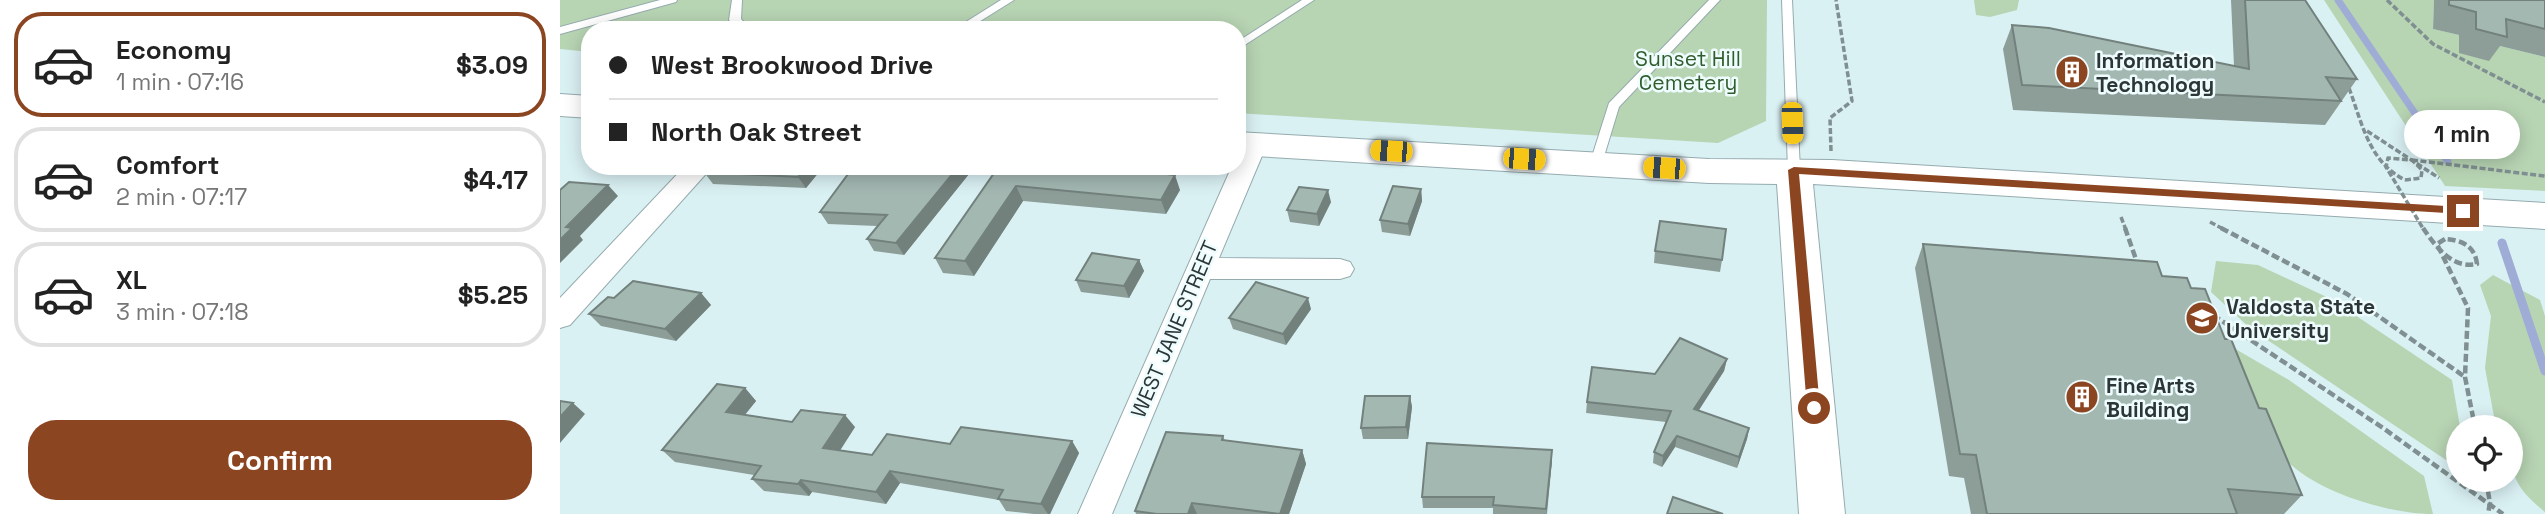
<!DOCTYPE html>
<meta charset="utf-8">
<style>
:root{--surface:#fff;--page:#f6f6f6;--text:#222;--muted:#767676;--line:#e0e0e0;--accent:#8c4521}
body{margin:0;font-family:"Space Grotesk",sans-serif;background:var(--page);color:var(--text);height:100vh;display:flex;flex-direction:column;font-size:26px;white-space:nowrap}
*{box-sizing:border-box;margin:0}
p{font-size:23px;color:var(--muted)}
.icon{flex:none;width:38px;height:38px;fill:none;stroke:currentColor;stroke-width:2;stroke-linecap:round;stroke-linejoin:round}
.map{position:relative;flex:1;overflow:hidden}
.details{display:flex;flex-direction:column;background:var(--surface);width:560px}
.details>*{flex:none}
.top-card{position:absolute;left:21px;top:21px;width:665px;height:154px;border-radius:28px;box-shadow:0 4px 18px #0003;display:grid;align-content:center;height:154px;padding:0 28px;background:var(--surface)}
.fabs{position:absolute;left:1886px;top:415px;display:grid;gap:14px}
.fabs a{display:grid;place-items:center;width:77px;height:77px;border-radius:50%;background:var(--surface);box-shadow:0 4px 18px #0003;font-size:35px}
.end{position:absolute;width:32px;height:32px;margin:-16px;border:9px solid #8c4521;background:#fff;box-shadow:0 0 0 4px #fff}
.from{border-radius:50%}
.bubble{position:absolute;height:49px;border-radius:24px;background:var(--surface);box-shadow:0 4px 18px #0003;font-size:23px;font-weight:700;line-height:49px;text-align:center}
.car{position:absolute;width:21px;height:42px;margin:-21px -10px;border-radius:9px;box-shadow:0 0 5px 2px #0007;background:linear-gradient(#f5c518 24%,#345 0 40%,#f5c518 0 76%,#345 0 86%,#f5c518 0)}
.top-card b{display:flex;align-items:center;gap:24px;height:66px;font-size:26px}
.top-card b+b{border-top:2px solid var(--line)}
.top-card i{width:18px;height:18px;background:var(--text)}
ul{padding:12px 0 0;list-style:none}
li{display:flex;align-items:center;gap:21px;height:105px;margin:0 14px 10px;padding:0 14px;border:4px solid var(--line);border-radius:28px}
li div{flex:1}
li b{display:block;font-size:26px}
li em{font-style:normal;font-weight:700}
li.current{border-color:var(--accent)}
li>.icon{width:63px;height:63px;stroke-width:1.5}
.primary-button{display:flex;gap:14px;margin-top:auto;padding:14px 28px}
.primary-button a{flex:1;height:80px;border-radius:28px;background:var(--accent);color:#fff;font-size:28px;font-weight:700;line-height:80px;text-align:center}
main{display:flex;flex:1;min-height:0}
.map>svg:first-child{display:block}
.green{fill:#b7d4b3}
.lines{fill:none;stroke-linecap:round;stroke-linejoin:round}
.stream-far1{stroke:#9facd6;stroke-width:7}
.stream{stroke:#9facd6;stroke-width:9}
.lane-casing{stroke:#95abae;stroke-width:2}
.street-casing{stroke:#95abae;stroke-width:2}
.secondary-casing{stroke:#95abae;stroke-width:2}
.path-far1{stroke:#808f91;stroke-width:3.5;stroke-dasharray:6 2.5;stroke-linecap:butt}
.path{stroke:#808f91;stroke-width:4.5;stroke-dasharray:8 3.5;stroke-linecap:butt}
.lane{fill:#fff;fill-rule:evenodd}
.street{fill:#fff;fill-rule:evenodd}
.secondary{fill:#fff;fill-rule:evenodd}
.path-bridge-far1{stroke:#808f91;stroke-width:3.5;stroke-dasharray:6 2.5;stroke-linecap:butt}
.path-bridge{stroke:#808f91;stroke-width:4.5;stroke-dasharray:8 3.5;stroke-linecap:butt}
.wall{fill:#8d9e99}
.shaded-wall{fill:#73817d}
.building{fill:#a4b8b2;stroke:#73817d;stroke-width:2}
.route{fill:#8c4521}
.labels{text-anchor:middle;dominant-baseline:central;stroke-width:5;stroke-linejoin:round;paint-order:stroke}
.park-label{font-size:21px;fill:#315d2c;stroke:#eefcfe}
.poi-label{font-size:21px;font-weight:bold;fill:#2d3637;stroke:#eefcfe;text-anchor:start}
.street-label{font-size:21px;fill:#2d3637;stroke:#eefcfe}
</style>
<main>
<section class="details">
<ul>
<li class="current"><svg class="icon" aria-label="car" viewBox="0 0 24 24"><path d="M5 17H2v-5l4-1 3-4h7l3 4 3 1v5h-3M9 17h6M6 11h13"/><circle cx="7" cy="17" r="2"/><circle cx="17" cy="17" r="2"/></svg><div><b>Economy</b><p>1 min · 07:16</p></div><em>$3.09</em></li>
<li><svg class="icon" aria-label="car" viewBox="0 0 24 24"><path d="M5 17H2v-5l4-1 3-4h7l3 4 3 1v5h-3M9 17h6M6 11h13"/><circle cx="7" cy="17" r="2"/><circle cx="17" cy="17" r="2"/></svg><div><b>Comfort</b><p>2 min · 07:17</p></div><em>$4.17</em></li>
<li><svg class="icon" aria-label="car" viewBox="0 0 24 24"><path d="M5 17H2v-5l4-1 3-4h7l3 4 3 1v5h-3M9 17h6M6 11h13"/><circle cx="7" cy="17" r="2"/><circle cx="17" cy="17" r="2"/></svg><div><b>XL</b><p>3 min · 07:18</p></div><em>$5.25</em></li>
</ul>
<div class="primary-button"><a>Confirm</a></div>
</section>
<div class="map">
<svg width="1985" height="514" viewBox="0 0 1985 514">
<rect width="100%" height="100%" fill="#daf1f4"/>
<g class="green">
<polygon points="0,0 1207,0 1206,121 1158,143 677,113 677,30 30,30 30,52 0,49"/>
<polygon points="1414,0 1459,0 1457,10 1430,17 1416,15"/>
<polygon points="1764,0 1874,0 1873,29 1899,35 1899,53 1928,43 1985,57 1985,191 1885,186"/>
<polygon points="1656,261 1698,265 1771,299 1892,380 1900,427 1899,463 1886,460 1691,329 1651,292"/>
<path d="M1933,275L1980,300L1985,316V512C1949,483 1951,471 1951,427H1937L1935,422L1925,368L1931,316L1920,285Z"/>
<path d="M1672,347L1729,380L1864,476L1873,514C1828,514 1756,492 1725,459C1710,444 1677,369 1672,347Z"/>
</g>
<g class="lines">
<polyline class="stream-far1" points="1778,0 1888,162"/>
<polyline class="stream" points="1942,243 1985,371"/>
<defs>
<g id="lane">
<polygon points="100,0 117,0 116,2 0,34 0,27"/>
<polygon points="172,0 182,0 181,19 191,30 179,30 169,20"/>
<polygon points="441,0 454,0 406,30 393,30"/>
<polygon points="742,0 754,0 677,50 677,42"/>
<polygon points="1149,0 1160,0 1059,107 1042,163 1041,166 1031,166 1030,163 1049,103"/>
<polygon points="1222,0 1232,0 1240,170 1234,174 1228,170"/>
</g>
<g id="street">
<polygon points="694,136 703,138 707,144 659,258 780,259 790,262 794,269 790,276 780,279 650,279 552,514 518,514 672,166 677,166 677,153 685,138"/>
<polygon points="125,166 153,166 10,325 0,328 0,298"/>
</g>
<g id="secondary">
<polygon points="0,94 30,96 30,118 0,116"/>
<polygon points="677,132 1149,159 1272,160 1985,203 1985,229 1253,184 1285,514 1239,514 1217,184 1149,183 677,155"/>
</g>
</defs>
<use href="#lane" class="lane-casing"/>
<use href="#street" class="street-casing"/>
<use href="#secondary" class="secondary-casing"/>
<g class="path-far1">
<polyline points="1827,0 1873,44 1985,102"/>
<path d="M1789,88C1802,123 1809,162 1845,180"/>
<polyline points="1807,131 1879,178"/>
<polyline points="1271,151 1270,118 1292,101 1276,0"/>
<polyline points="1852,160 1985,176"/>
<polyline points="1561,217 1566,230"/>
<polyline points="1650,222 1665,230"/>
</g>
<g class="path">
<polyline points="1565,228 1578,265"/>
<polyline points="1661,228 1787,294 1905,377"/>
<polyline points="1885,239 1877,244 1908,308 1905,377 1915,427"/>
<polyline points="1653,315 1823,428 1943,514"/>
<polyline points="1926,480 1930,503 1928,514"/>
</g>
<use href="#lane" class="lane"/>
<use href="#street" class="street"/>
<use href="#secondary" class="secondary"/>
<polyline class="path-bridge-far1" points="1845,180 1861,178 1862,170 1852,160 1828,158 1826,167 1864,230"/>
<path class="path-bridge" d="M1863,228C1876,247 1892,269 1917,264C1915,246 1902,240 1885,239"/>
</g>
<g class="wall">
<polygon points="1671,0 1745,0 1797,79 1765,125 1453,110 1443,49 1452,25 1674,66"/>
<polygon points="1874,0 1985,0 1985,57 1940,46 1929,61 1899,53 1899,35 1873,29"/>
<polygon points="264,166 246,188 153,184 144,172"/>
<polygon points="439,166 620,190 606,214 463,201 414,276 383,273 375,258"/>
<polygon points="409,174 344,255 314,251 307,239 317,226 268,224 260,212"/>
<polygon points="861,189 862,201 850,236 822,232 820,220"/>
<polygon points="771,202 759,226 730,222 727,210"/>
<polygon points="1363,244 1602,276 1631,288 1665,339 1742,495 1724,514 1411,514 1404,478 1389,476 1355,268"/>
<polygon points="1095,251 1162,260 1160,272 1094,263"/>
<polygon points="579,260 584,271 569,298 521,292 516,280"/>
<polygon points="141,293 151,305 116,341 41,326 29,314 54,298"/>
<polygon points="751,309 726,345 673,329 669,318"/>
<polygon points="1167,359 1164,371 1138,411 1189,428 1187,439 1177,468 1115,447 1102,467 1093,463 1094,452 1106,422 1026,413 1027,402 1095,374"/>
<polygon points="185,388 196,401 185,415 232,422 295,427 280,450 312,455 390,444 512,441 519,453 490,514 474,514 446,511 439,500 340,483 326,504 252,492 249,496 204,491 192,479 194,475 115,462 102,450"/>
<polygon points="850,396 852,407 848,439 803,439 801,428"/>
<polygon points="663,436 665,441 742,450 746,464 729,514 576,514 575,511"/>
<polygon points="992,461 987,514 933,514 933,508 863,508 862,497"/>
</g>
<g class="shaded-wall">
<polygon points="247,166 264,166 246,188 238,177"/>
<polygon points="399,166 405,166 409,174 344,255 336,243"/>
<polygon points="615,175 620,190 606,214 601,200"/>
<polygon points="48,185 58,196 20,236 23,240 0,263 0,240 6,227"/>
<polygon points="456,186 463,201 414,276 405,261"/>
<polygon points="861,189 862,201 850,236 848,224"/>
<polygon points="768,190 771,202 759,226 757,214"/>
<polygon points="579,260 584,271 569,298 564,286"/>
<polygon points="141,293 151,305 116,341 105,329"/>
<polygon points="748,298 751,309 726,345 723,334"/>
<polygon points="1167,359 1164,371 1132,421 1134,409"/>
<polygon points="185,388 196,401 177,424 166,412"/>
<polygon points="850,396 852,407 848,439 846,427"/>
<polygon points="13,403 25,414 0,443 0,417"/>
<polygon points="285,415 295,427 274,460 263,448"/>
<polygon points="1189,428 1187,439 1177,468 1179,457"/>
<polygon points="1117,436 1115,447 1102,467 1103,456"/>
<polygon points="512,441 519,453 490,514 488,514 481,504"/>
<polygon points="742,450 746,464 729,514 720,514"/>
<polygon points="992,450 992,461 986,514 986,509"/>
<polygon points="330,471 340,483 326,504 316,492"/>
<polygon points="241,480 252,492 249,496 238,484"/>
<polygon points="632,503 637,514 628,514"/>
</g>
<g class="building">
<polygon points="1685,0 1745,0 1797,79 1766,77 1781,101 1462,85 1452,25 1489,28 1689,69"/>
<polygon points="1889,0 1985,0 1985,29 1946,19 1947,37 1916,29 1916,12 1889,5"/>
<polygon points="149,166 247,166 238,177 144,172"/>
<polygon points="294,166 399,166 336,243 307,239 327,215 260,212"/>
<polygon points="439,166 488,166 513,168 514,166 540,166 615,175 601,200 456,186 405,261 375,258"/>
<polygon points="9,182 48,185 6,227 12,228 0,240 0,190"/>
<polygon points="833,186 861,189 848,224 820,220"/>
<polygon points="739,187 768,190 757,214 727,210"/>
<polygon points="1100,221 1166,229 1162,260 1095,251"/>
<polygon points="1363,244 1597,262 1602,276 1627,278 1631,288 1645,289 1665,339 1671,339 1699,408 1706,409 1742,495 1668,489 1677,514 1427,514 1416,455 1400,454"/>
<polygon points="532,253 579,260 564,286 516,280"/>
<polygon points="73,281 141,293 105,329 29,314 48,297 54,298"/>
<polygon points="696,282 748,298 723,334 669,318"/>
<polygon points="1120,338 1167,359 1134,409 1189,428 1179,457 1117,436 1103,456 1094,452 1111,411 1027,402 1032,367 1095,374"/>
<polygon points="157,384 185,388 166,412 232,422 241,410 285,415 263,448 312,455 327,434 390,444 401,427 512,441 481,504 438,499 443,490 330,471 316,492 241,480 238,484 192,479 201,466 102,450"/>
<polygon points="805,396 850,396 846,427 801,428"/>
<polygon points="0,401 13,403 0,417"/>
<polygon points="606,432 663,436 662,440 742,450 720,514 632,503 628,514 597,514 575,511"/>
<polygon points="867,443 992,450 986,509 933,505 934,497 862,497"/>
<polygon points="1113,497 1163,514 1107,514"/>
</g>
<polygon class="route" points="1234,167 1903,207 1908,211 1903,214 1239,174 1260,408 1254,413 1247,408 1228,170"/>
<defs>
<symbol id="building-disc" viewBox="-11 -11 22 22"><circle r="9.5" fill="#8c4521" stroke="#eefcfe"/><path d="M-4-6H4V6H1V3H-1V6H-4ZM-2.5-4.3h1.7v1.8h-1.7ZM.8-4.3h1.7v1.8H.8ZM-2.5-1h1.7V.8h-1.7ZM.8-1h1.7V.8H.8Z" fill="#fff"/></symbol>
<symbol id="university-disc" viewBox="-11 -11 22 22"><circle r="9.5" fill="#8c4521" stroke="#eefcfe"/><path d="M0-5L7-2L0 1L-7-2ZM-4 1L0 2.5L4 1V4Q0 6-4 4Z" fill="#fff"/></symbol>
</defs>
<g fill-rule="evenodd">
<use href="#building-disc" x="1493" y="53" width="38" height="38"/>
<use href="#university-disc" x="1623" y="299" width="38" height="38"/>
<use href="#building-disc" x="1503" y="378" width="38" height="38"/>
</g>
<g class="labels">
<g class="park-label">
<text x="1128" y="58">Sunset Hill<tspan x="1128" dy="24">Cemetery</tspan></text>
</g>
<g class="poi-label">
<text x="1536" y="60">Information<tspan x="1536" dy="24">Technology</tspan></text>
<text x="1666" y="306">Valdosta State<tspan x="1666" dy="24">University</tspan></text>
<text x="1546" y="385">Fine Arts<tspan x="1546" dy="24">Building</tspan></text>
</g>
<g class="street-label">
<text transform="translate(614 329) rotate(-67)">WEST JANE STREET</text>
</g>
</g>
</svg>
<div class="fabs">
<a><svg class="icon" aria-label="locate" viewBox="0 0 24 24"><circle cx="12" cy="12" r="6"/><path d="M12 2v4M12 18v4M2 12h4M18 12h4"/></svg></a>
</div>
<i class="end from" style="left:1254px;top:408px"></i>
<i class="end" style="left:1903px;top:211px"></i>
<div class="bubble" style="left:1844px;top:110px;width:116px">1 min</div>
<i class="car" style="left:1232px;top:123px;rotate:178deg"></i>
<i class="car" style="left:831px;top:151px;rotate:273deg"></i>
<i class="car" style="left:964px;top:159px;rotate:94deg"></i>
<i class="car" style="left:1104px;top:168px;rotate:274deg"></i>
<div class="top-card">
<b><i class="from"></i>West Brookwood Drive</b>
<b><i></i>North Oak Street</b>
</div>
</div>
</main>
